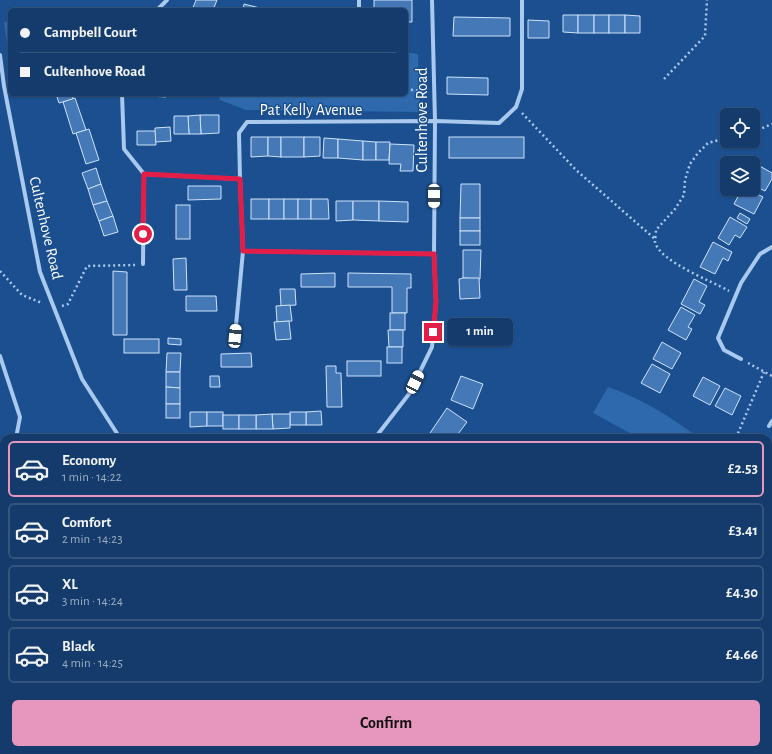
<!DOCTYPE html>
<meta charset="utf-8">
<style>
:root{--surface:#143b6b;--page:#214673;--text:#f1f3f6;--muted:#9dadc1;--line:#33557e;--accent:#e797bd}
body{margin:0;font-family:"Alegreya Sans",sans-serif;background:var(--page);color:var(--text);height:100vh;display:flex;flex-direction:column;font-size:15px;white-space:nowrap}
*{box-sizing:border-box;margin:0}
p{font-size:13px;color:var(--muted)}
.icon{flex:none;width:22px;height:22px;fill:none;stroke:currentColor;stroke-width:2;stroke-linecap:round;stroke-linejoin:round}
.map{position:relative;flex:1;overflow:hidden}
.panel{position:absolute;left:0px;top:434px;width:772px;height:320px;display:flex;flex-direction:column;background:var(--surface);border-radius:12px 12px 0 0;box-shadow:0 1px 3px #0004,0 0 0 1px var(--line)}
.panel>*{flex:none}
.hud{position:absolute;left:8px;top:8px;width:400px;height:88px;border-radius:6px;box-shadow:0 1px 3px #0004,0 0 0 1px var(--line);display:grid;align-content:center;height:88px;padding:0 12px;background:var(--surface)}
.tools{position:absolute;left:720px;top:108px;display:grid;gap:8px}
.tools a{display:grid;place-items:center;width:40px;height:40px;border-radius:6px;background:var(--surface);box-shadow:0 1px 3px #0004,0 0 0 1px var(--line);font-size:20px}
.end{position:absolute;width:18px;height:18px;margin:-9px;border:5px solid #e11d48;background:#fff;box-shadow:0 0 0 2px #fff}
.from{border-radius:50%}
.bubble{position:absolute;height:28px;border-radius:6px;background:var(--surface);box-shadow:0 1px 3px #0004,0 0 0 1px var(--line);font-size:13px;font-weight:700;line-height:28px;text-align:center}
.car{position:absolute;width:12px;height:24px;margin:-12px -6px;border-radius:5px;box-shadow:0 0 3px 1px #0007;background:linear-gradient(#fff 24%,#345 0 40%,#fff 0 76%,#345 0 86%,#fff 0)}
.hud b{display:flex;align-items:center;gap:14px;height:38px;font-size:15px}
.hud b+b{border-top:1px solid var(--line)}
.hud i{width:10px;height:10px;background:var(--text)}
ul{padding:7px 0 0;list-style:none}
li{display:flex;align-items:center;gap:12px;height:56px;margin:0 8px 6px;padding:0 4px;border:2px solid var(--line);border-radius:6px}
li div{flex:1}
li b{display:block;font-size:15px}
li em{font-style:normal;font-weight:700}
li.on{border-color:var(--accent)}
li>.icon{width:36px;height:36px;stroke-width:1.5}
.cta{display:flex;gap:8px;margin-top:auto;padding:8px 12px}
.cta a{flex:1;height:46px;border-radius:6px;background:var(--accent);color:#111;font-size:16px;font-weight:700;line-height:46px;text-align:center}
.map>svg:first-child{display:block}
.green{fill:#2e69ad}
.building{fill:#4478b7;stroke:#cfe3fa}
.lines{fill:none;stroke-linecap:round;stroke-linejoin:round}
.path{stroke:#a9c9ee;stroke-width:2.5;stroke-dasharray:2 3;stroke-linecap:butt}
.service{stroke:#a9c9ee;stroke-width:3}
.minor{stroke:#a9c9ee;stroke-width:4}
.motorway{stroke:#fff;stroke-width:12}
.route{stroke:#e11d48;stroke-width:5}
.labels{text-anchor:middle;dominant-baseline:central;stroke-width:3;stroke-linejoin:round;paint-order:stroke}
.street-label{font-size:16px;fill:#fff;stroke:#1b4f8f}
</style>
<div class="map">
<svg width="772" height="754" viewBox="0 0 772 754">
<rect width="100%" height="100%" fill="#1b4f8f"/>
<g class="green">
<polygon points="10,21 10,65 4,22"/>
<polygon points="406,52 418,54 420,112 246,110 220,100 218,94 406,94"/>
<path d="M608,387C641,398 671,417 699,438H639L593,413Z"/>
<polygon points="4,697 4,750 51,750 52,754 0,754 0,698"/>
</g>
<g class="building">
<polygon points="196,0 217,0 213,10 192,10"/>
<polygon points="374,0 412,0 412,22 406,22 406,10 374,10"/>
<polygon points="244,4 264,9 264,10 243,10"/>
<polygon points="563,15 578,15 578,33 563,32"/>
<rect x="578" y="15" width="16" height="18"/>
<rect x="594" y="15" width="15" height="18"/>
<rect x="609" y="15" width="16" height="18"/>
<polygon points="625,15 640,16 640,33 625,33"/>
<polygon points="454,17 510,18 510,36 453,36"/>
<polygon points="528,20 549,21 549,38 528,38"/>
<polygon points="447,77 488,78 488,95 447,94"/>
<polygon points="56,94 72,94 73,99 59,103"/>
<polygon points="149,94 166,94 166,97 149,96"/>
<polygon points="75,98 86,130 73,134 63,102"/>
<polygon points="200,115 219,115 219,133 201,134"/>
<polygon points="200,115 201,134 189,134 188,116"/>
<polygon points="174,116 188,116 189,134 174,134"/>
<polygon points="170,127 171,141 155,142 155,128"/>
<polygon points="89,129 99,160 86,164 76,133"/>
<polygon points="137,131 155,131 156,145 137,145"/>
<polygon points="251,137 268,137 268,156 251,157"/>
<polygon points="268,137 281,137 281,157 268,156"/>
<rect x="281" y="137" width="23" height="20"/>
<polygon points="304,137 320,137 320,156 304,157"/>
<rect x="449" y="137" width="75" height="21"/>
<polygon points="324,138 338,139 338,158 323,158"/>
<polygon points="338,139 363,141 363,160 338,158"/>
<polygon points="363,141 376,142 376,160 363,160"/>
<polygon points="376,142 390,142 389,160 376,160"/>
<polygon points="390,144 414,145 413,171 400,171 401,164 389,164"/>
<polygon points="758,165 772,173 772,179 765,191 753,185 753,173"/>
<polygon points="96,168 101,184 88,189 82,173"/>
<polygon points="101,184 107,201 93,205 88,189"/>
<polygon points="461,184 480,184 480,218 460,218"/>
<polygon points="188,186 221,186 221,199 188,200"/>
<polygon points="742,189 747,189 763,197 754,214 734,204"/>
<rect x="251" y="199" width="18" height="20"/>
<rect x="269" y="199" width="15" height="20"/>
<rect x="284" y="199" width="14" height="20"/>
<rect x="298" y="199" width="13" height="20"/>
<polygon points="311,199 328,199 329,219 311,219"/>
<polygon points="107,201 113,216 99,221 93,205"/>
<polygon points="336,201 353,201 353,220 336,221"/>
<polygon points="353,201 379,201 379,221 353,220"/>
<polygon points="379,201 408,202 408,222 379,221"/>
<rect x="176" y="205" width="14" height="34"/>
<polygon points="740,213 750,219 747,224 737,218"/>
<polygon points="113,216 118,232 104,236 99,221"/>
<polygon points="730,217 747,227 740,238 735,235 729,245 718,238"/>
<rect x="460" y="218" width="20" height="13"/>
<rect x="460" y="231" width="20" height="14"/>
<polygon points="713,242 732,252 728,261 723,258 715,274 700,267"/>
<polygon points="463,250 481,250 480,279 463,278"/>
<polygon points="186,258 187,290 174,290 173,259"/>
<polygon points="113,271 127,272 127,335 113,335"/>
<polygon points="335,273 335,287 301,287 301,274"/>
<polygon points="348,273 411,274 411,288 407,288 407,313 392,313 392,287 348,287"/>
<polygon points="463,278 479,278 480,298 460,299 459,279"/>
<polygon points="694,279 707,286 699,302 705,305 700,314 681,304"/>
<polygon points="280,289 295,289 296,305 281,306"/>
<polygon points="186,296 216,296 217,311 186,311"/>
<polygon points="290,305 292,321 277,322 276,306"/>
<polygon points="681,307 695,315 688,327 692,329 686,340 668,330"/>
<rect x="390" y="313" width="15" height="17"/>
<polygon points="289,321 291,339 276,340 274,322"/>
<polygon points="388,330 403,330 403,347 389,347"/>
<polygon points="168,338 181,339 181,345 168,344"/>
<rect x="124" y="339" width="35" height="14"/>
<polygon points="662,342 681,353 672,369 653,359"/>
<rect x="387" y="347" width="15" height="16"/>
<polygon points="167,353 181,353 180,372 166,372"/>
<polygon points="251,353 252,367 221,367 221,354"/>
<rect x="347" y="361" width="34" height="15"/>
<polygon points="652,364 670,374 660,393 641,383"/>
<polygon points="326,366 336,366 336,373 341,373 342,407 327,407"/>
<polygon points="166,372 180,372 180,388 166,387"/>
<polygon points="210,376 219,376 220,387 210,387"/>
<polygon points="461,376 483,384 473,409 451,400"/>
<polygon points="703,377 720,386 710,405 693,396"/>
<polygon points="166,387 180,388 180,404 166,404"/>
<polygon points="725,388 741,396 732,415 715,406"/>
<rect x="166" y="404" width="14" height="14"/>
<polygon points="447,408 467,422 455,438 436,438 430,433"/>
<polygon points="321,411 322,425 306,425 306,412"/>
<polygon points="190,412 207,412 207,426 190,427"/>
<rect x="207" y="412" width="16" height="14"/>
<rect x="290" y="412" width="16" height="13"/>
<polygon points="272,414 290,414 290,428 273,429"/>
<polygon points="272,414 273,429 256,429 256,415"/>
<rect x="223" y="415" width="16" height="14"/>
<rect x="239" y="415" width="17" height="14"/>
<polygon points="768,538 772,542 772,555 768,560"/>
<polygon points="768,570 772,574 770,585 768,583"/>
<polygon points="0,595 4,602 4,617 0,620"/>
<polygon points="4,623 4,645 2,646 0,643 0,626"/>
<polygon points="85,750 98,750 99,754 86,754"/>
<polygon points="226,750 255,750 261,754 232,754"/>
<polygon points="396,750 420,750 419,754 395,754"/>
<polygon points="460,750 479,750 481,751 480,754 458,754"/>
<polygon points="525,750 530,750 532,751 531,754 522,754"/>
<polygon points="581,750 583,750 591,754 579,754"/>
<polygon points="618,750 647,750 645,754 615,754"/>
</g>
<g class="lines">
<g class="path">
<polyline points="664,79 705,36 707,0"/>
<polyline points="406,89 426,92"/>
<polyline points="522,113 576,170 655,239"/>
<polyline points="753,132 772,124"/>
<path d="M727,138L708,143L698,153L690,164L685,180L684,195L675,209L656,230C656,233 655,239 655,242C660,262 712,281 729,291"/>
<polyline points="0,271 22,295 42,303"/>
<polyline points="62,306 68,304 87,266 135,265"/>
<polyline points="748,363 772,376"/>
<polyline points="736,438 764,372"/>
<polyline points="768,511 772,513"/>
</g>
<polyline class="service" points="0,669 4,678"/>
<g class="minor">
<polyline points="157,10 167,0"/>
<polyline points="359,10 359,0"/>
<polyline points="0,55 4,86 40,272 82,379 120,438"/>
<polyline points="122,94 124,149 144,174 143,264"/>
<polyline points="144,174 240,179 243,251 235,336"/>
<polyline points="240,179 239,133 247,122 435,121 499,123 516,107 522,89 522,0"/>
<polyline points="243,251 434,254"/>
<polyline points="0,356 20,417 16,438"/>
<polyline points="741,359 724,350 718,338 741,283 760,254 772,247"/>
<polyline points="769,426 772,421"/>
<polyline points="375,438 409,394 432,347 436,302 434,254 435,121 432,0"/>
<polyline points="0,461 4,456"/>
<polyline points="768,648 772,642"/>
<polyline points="0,684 4,683"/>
<polyline points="126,750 126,754"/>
<polyline points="176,750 182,754"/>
<polyline points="443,754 444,750"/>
<polyline points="691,754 694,750"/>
</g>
<g class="motorway">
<polyline points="768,739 772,734"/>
<polyline points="758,754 761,750"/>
</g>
</g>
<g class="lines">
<polyline class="route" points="143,234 144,174 240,179 243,251 434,254 436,302 433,332"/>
</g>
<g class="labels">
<g class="street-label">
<text x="311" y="110">Pat Kelly Avenue</text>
<text transform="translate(422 120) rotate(-90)">Cultenhove Road</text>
<text transform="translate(46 228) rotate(77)">Cultenhove Road</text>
</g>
</g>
</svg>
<div class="tools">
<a><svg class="icon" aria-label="locate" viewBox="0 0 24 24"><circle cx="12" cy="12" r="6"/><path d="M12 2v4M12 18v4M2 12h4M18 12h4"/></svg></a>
<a><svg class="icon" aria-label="layers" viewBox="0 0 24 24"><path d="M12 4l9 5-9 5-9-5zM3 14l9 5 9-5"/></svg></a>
</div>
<i class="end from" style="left:143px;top:234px"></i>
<i class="end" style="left:433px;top:332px"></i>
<div class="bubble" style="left:447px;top:318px;width:66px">1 min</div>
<i class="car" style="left:434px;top:196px;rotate:180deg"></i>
<i class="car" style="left:235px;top:336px;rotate:5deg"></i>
<i class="car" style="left:415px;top:382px;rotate:26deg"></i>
<div class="hud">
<b><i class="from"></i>Campbell Court</b>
<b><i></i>Cultenhove Road</b>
</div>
<section class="panel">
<ul>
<li class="on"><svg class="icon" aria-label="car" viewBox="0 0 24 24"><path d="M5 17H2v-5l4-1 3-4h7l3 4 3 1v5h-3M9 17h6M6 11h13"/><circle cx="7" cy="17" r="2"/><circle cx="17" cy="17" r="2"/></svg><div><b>Economy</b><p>1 min · 14:22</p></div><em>£2.53</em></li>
<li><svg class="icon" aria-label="car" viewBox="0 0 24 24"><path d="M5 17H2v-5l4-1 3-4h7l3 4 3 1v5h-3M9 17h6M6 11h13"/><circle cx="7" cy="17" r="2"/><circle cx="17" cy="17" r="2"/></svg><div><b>Comfort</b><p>2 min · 14:23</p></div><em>£3.41</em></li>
<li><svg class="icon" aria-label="car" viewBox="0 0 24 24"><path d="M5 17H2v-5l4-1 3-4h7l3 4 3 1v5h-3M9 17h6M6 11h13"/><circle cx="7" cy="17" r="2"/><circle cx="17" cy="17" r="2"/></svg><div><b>XL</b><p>3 min · 14:24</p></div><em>£4.30</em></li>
<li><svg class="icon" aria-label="car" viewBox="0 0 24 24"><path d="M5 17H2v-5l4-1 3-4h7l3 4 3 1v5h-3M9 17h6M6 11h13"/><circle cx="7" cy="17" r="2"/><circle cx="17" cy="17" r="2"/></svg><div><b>Black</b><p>4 min · 14:25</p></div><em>£4.66</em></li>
</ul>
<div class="cta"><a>Confirm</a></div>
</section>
</div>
